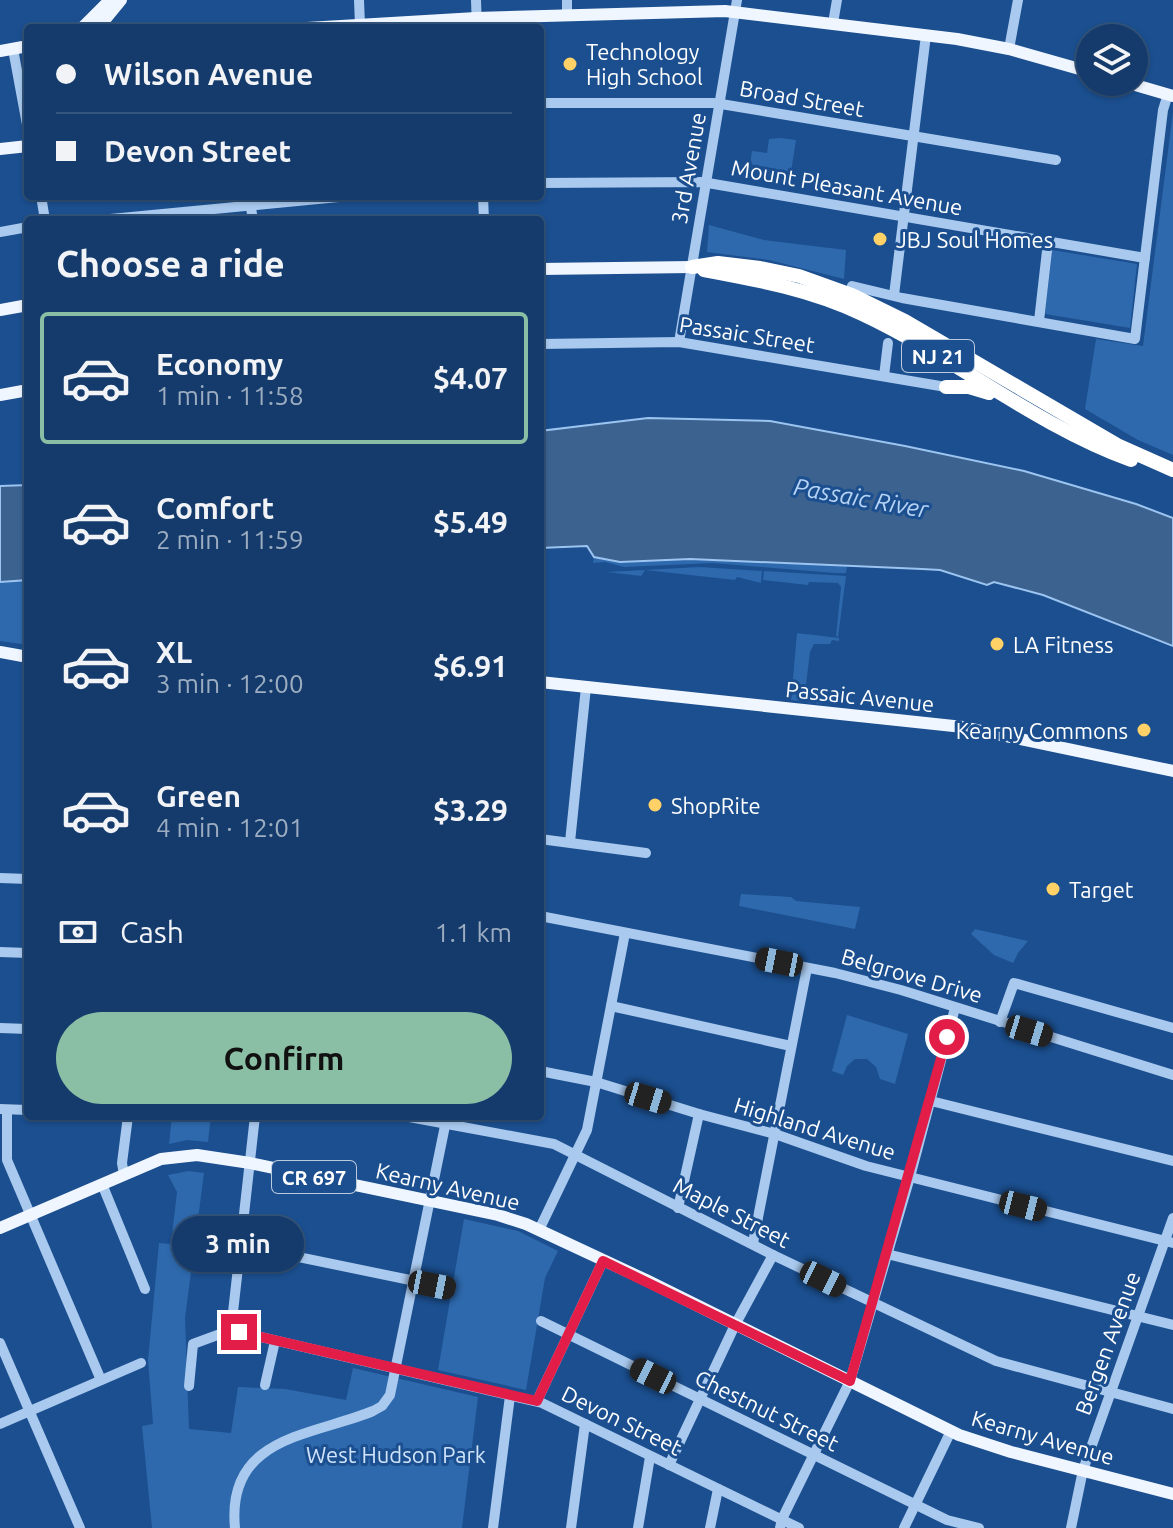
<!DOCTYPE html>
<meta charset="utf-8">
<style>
:root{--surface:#143b6b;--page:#1d4271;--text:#f1f3f6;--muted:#9dadc1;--line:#33557e;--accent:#8abfa5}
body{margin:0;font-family:Ubuntu,sans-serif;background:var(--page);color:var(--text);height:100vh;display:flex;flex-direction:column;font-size:30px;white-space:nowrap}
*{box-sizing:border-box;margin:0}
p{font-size:26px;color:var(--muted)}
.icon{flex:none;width:44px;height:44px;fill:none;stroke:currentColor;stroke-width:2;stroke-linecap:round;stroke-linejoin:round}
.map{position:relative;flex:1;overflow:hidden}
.drawer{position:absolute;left:24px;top:216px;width:520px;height:904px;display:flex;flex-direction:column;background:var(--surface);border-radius:8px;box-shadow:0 2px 6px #0004,0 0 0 2px var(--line)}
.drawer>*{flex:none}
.top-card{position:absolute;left:24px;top:24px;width:520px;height:176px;border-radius:8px;box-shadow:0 2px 6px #0004,0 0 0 2px var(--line);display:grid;align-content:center;height:176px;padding:0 32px;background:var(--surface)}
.controls{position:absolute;left:1076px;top:24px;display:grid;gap:16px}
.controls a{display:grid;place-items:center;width:72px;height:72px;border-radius:50%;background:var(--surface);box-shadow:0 2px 6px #0004,0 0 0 2px var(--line);font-size:40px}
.end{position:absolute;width:36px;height:36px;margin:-18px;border:10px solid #e11d48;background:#fff;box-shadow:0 0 0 4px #fff}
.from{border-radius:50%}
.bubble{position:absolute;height:56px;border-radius:28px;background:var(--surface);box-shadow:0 2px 6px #0004,0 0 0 2px var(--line);font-size:26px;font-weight:700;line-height:56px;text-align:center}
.car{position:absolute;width:24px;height:48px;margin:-24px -12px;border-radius:10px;box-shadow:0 0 6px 2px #0007;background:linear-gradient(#222 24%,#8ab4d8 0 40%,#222 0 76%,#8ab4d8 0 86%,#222 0)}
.top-card b{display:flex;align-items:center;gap:28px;height:76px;font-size:30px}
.top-card b+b{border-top:2px solid var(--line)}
.top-card i{width:20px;height:20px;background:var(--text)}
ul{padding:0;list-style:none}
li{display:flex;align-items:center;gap:24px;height:132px;margin:0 16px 12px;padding:0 16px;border:4px solid transparent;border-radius:8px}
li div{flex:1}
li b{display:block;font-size:30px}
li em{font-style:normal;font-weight:700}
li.active{border-color:var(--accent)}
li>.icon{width:72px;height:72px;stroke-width:1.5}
h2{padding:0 32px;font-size:36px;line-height:96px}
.pay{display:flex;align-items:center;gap:20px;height:88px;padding:0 32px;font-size:30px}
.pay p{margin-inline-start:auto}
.cta{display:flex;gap:16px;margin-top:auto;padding:16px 32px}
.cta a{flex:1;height:92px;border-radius:48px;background:var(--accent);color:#111;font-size:32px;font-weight:700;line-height:92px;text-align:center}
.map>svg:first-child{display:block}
.green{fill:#2e69ad}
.water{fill:#3c6290;stroke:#9cc4f0;stroke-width:2}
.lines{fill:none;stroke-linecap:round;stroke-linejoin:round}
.minor{stroke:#a9c9ee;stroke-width:10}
.major{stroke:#f0f6ff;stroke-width:12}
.highway{stroke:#fff;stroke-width:14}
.route{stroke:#e11d48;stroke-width:10}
.poi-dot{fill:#ffd166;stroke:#1b4f8f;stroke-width:3}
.labels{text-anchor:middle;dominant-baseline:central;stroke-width:6;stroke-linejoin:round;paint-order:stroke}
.shield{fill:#1b4f8f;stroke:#bbcadd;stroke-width:2}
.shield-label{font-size:20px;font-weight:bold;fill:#fff}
.poi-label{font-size:22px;fill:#fff;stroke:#1b4f8f;text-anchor:start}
.street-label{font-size:22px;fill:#fff;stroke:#1b4f8f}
.park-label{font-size:22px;fill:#cfe3fa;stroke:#1b4f8f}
.water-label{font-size:24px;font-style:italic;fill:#b5d3f5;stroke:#1b4f8f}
</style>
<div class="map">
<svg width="1173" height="1528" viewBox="0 0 1173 1528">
<rect width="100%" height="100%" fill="#1b4f8f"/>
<g class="green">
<polygon points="1173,112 1173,455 1138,440 1085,409 1096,339 1143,346"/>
<polygon points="781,138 796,140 791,172 750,164 752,151 767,153 769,139"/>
<polygon points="709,225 764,240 846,250 844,279 769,260 707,252"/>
<polygon points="1052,250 1137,264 1130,328 1045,314"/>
<polygon points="594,557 620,562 690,559 847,566 846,573 835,573 713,563 624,567 605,562 593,563"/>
<polygon points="699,567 762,571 761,583 737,577 735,580 645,570 641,576 607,572"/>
<polygon points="764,571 846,576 838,637 836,636 841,587 838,583 809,582 808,585 763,580"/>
<polygon points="28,580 28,645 0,641 0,582"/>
<polygon points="797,633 839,638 839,641 832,640 830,644 814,644 810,652 805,693 810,698 823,700 822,704 791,700"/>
<polygon points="741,894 791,897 796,901 860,907 855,929 739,906"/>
<polygon points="975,929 1028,941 1018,953 1013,963 994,955 971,934"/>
<polygon points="847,1015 908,1034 895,1084 880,1079 876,1067 867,1059 855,1059 847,1066 843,1075 832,1071"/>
<polygon points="172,1116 211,1116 208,1142 187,1140 169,1144"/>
<polygon points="188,1171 204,1173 185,1318 189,1429 231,1433 238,1387 285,1389 346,1400 353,1368 478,1397 462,1528 152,1528 142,1426 153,1424 148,1360 159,1243 171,1244 177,1192 168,1175"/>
<polygon points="464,1219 518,1231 558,1251 545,1278 526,1390 438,1370"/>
</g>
<g class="water">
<polygon points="648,418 770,421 905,446 1024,471 1136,504 1173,518 1173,646 1043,595 994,582 987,585 940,570 922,569 690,559 620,562 594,557 587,546 540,548 540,431"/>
<polygon points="28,485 28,580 0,582 0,486"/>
</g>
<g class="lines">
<g class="minor">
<polyline points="359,0 360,25"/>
<polyline points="476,0 477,28"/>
<polyline points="567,15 567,0"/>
<polyline points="833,23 837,0"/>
<polyline points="13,49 28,130"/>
<polyline points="1009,49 1018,0"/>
<polyline points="540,103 715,103 1056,160"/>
<polyline points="540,183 702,182 1145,258"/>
<polyline points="41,196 45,220"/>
<polyline points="249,196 253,220"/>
<polyline points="483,196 484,220"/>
<polyline points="100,220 349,196"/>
<polyline points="0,232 28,227"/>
<polyline points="852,286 902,298 1135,339 1163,110 1168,94"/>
<polyline points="894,295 926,35"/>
<polyline points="1039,321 1048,242"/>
<polyline points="679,342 737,0"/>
<polyline points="540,344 679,342 946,387"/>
<polyline points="884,376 888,343"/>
<polyline points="540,839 646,853"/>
<polyline points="570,842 586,687"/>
<polyline points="0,878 28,879"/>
<polyline points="540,916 835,973 901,990 1173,1075"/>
<polyline points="0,952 28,953"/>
<polyline points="611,1006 791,1046"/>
<polyline points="1000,1022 1014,983 1173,1028"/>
<polyline points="0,1028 28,1029"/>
<polyline points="540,1071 596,1082 699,1114 775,1134 866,1166 1173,1243"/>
<polyline points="931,1101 1173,1161"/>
<polyline points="0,1109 28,1110"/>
<polyline points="7,1110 7,1160 101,1380"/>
<polyline points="404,1116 554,1144 773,1255 996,1361 1173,1409"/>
<polyline points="124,1175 122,1163 128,1116"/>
<polyline points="102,1184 145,1289"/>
<polyline points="678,1208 699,1114"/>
<polyline points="539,1230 587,1130 625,933"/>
<polyline points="753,1243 807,968"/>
<polyline points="240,1245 449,1288"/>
<polyline points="887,1254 1173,1325"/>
<polyline points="541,1321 947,1520 979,1528"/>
<polyline points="231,1330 542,1403 799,1528"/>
<polyline points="231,1330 255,1116"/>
<polyline points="0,1343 80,1528"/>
<polyline points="265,1385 275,1341"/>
<polyline points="189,1386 193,1344 231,1330"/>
<polyline points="537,1401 603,1261"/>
<polyline points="0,1424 141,1363"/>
<polyline points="669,1465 735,1325 773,1255"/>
<path d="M235,1528C226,1436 312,1436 373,1411L382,1406L390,1395L447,1116"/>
<polyline points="493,1528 510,1396"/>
<polyline points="571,1528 585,1424"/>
<polyline points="638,1528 650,1457"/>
<polyline points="710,1528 718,1489"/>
<polyline points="780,1528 782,1519 850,1381 910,1177 955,1008"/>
<polyline points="904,1528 951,1431"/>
<polyline points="1071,1528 1083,1470 1173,1218"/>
</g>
<g class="major">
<polyline points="82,28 110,0"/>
<polyline points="98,28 121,0"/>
<polyline points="307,28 476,18 725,11 957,39 1009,49 1090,72"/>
<polyline points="0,51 28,46"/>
<polyline points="1125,82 1173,96"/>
<polyline points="0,149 28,146"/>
<polyline points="540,269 692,267"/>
<polyline points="0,310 28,305"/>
<polyline points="0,395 28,390"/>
<polyline points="0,652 28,657"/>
<polyline points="540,682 963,727 1173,771"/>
<polyline points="0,1228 161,1159 197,1155 250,1163 498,1215 526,1224 646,1280 959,1435 1011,1452 1173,1494"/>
</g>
<g class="highway">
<polyline points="692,267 718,263 760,268 799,276 852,295 905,321 1119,446 1173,470"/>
<path d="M704,270C758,280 812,290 862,314C954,357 1035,425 1131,460"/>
<polyline points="946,387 969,387 989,393"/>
</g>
</g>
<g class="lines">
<polyline class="route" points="239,1332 537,1401 603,1261 850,1381 947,1037"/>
</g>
<g class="poi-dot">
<circle cx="570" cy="64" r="8"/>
<circle cx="880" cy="239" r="8"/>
<circle cx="997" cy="644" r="8"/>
<circle cx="1144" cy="730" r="8"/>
<circle cx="655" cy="805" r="8"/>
<circle cx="1053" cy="889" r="8"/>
</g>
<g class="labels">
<g class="shield">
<rect x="902" y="340" width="72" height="32" rx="6"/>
<rect x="272" y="1161" width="84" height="32" rx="6"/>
</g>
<g class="shield-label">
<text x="938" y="356">NJ 21</text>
<text x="314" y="1177">CR 697</text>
</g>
<g class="poi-label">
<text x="586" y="51">Technology<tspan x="586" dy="25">High School</tspan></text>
<text x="896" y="239">JBJ Soul Homes</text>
<text x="1013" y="644">LA Fitness</text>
<text x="1128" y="730" text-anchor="end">Kearny Commons</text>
<text x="671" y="805">ShopRite</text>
<text x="1069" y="889">Target</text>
</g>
<g class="street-label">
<text transform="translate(802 98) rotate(10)">Broad Street</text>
<text transform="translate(688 168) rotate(-80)">3rd Avenue</text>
<text transform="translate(847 187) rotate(10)">Mount Pleasant Avenue</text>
<text transform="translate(747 334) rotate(9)">Passaic Street</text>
<text transform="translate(860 696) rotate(6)">Passaic Avenue</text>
<text transform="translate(912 975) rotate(16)">Belgrove Drive</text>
<text transform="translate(815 1128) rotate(17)">Highland Avenue</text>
<text transform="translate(448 1186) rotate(13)">Kearny Avenue</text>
<text transform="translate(732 1212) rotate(27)">Maple Street</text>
<text transform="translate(1107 1343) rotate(-70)">Bergen Avenue</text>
<text transform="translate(767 1410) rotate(26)">Chestnut Street</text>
<text transform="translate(622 1420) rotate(26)">Devon Street</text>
<text transform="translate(1043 1437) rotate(16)">Kearny Avenue</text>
</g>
<g class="park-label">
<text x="396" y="1454">West Hudson Park</text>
</g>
<g class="water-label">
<text transform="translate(861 498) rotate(10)">Passaic River</text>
</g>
</g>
</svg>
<div class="controls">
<a><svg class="icon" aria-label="layers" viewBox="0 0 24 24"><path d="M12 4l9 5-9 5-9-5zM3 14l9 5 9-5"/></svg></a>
</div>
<i class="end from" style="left:947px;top:1037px"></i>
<i class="end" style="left:239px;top:1332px"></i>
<div class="bubble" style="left:172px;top:1216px;width:132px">3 min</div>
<i class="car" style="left:779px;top:962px;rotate:281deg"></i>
<i class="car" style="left:1029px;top:1031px;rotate:107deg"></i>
<i class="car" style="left:648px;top:1098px;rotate:107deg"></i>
<i class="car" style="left:1023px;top:1206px;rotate:104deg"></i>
<i class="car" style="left:823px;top:1279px;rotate:116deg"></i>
<i class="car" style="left:432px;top:1285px;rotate:101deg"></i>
<i class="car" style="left:653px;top:1376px;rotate:296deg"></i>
<div class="top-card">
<b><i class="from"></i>Wilson Avenue</b>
<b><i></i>Devon Street</b>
</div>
<section class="drawer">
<h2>Choose a ride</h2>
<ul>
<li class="active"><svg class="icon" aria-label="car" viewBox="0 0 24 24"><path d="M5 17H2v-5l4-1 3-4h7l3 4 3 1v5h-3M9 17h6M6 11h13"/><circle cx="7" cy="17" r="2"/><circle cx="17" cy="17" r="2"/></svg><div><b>Economy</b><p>1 min · 11:58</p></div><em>$4.07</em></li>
<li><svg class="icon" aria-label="car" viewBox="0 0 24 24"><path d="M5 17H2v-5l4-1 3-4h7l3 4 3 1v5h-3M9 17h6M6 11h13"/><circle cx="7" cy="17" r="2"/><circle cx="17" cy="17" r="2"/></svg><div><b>Comfort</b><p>2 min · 11:59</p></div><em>$5.49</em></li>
<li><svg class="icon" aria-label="car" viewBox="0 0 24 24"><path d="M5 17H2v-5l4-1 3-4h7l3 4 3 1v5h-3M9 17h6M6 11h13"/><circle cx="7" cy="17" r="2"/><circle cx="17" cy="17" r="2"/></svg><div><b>XL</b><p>3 min · 12:00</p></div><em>$6.91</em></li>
<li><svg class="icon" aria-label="car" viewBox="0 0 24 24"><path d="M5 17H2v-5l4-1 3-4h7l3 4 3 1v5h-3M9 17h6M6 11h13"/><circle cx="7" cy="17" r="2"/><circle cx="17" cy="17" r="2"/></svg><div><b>Green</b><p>4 min · 12:01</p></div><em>$3.29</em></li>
</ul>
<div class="pay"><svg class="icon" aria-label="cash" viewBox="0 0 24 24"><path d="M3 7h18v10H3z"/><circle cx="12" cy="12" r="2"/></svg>Cash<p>1.1 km</p></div>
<div class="cta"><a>Confirm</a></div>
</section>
</div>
